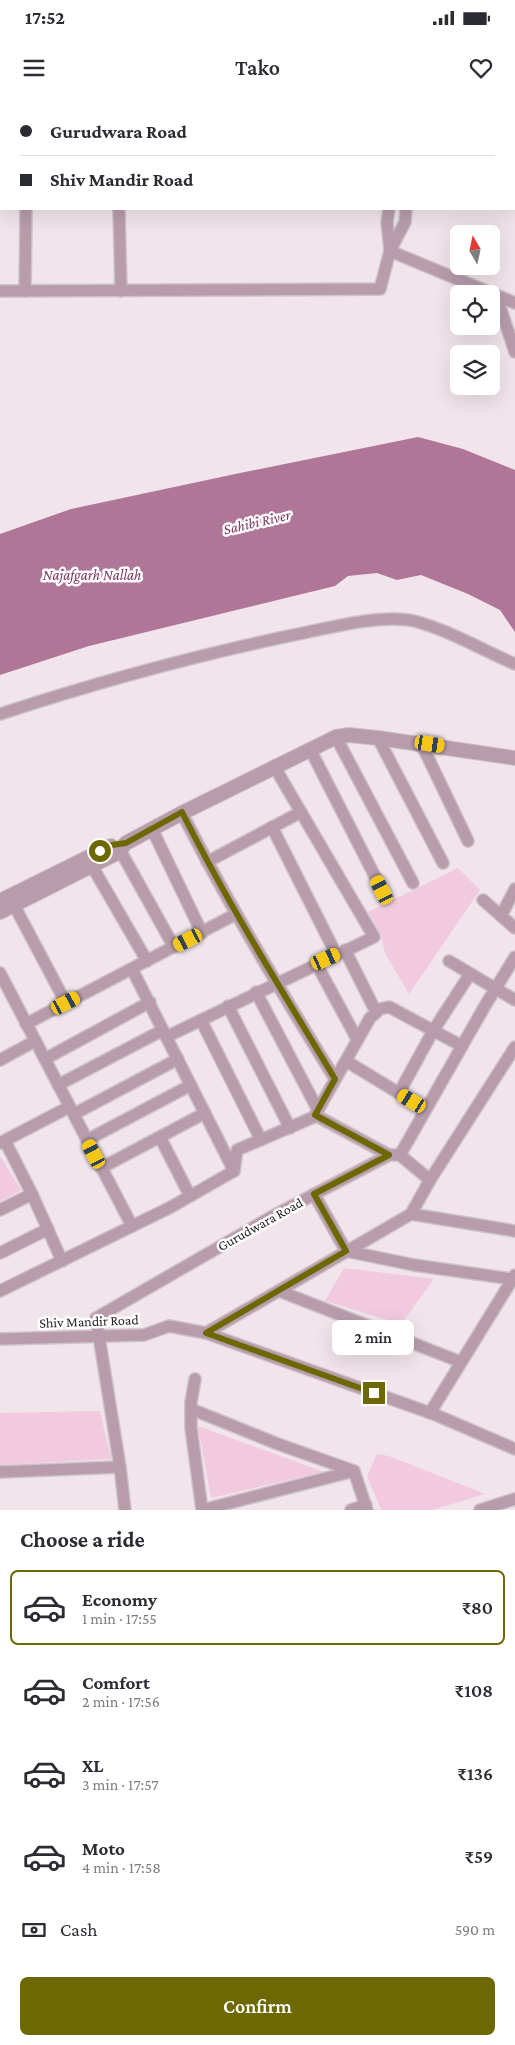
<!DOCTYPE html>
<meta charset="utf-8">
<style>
:root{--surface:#fff;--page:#f7f7f7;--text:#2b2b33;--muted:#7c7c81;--line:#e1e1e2;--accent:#6d6801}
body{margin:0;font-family:"Crimson Pro",serif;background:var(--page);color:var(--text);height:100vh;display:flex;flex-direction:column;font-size:19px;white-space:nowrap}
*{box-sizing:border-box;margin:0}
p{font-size:16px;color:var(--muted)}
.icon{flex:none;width:28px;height:28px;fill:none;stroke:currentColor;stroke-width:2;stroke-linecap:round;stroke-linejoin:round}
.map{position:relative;height:1410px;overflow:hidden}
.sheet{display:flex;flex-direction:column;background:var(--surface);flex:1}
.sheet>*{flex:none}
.guide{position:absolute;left:0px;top:0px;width:515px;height:110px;box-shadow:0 5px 20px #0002;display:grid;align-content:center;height:110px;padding:0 20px;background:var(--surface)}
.needle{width:32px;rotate:351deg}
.tools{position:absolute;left:450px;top:125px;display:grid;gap:10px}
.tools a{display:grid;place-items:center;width:50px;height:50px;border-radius:8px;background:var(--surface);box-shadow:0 5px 20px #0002;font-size:25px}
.end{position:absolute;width:22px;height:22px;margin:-11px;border:6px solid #6d6801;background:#fff;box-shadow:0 0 0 2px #fff}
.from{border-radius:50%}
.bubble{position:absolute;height:35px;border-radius:8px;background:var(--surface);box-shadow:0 5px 20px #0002;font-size:16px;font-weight:600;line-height:35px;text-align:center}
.car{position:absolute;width:15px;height:30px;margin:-15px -8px;border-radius:6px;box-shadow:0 0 4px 1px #0007;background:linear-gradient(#f5c518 24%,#345 0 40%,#f5c518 0 76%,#345 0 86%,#f5c518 0)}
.guide b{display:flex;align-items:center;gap:18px;height:48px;font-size:19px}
.guide b+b{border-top:1px solid var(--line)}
.guide i{width:12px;height:12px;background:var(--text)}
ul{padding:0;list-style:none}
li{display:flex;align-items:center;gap:15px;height:75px;margin:0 10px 8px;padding:0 10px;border:2px solid transparent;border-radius:8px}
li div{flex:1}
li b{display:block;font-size:19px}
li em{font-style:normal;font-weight:600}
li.current{border-color:var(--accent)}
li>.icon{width:45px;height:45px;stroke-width:1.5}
h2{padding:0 20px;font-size:22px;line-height:60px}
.pay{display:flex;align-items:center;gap:12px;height:55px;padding:0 20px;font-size:19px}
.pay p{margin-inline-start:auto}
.cta{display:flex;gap:10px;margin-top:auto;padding:10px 20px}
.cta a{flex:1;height:58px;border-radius:8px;background:var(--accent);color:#fff;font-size:20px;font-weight:600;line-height:58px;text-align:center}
.status{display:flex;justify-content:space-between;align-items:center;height:35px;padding:0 25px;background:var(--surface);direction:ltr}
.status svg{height:14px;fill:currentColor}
header{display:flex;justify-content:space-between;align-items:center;height:65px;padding:0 20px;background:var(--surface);font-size:22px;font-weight:600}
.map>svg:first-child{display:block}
.green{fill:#f2cae0}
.water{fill:#af7698}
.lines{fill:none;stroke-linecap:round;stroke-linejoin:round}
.minor-casing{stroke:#ccc2c7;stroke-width:14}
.tertiary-casing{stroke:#ccc2c7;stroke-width:16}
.minor{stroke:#b89cac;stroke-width:11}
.tertiary{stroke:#b89cac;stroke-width:14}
.route{stroke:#6d6801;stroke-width:6}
.labels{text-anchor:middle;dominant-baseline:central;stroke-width:5;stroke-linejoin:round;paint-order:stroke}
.street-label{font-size:14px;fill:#252123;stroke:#fff}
.water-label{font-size:15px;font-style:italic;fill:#7d3563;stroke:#fff}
</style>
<div class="status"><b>17:52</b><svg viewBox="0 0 49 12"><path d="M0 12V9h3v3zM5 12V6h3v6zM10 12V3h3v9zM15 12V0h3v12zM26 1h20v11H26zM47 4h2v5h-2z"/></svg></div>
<header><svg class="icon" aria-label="menu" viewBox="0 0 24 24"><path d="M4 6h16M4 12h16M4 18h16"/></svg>Tako<svg class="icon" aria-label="heart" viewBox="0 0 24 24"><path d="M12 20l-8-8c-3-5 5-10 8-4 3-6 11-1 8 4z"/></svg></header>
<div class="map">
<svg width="515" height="1410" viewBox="0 0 515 1410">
<rect width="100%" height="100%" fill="#f1e5eb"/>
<g class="green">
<polygon points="458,768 480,790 409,894 385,853 382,840 368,812"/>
<polygon points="1,1057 21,1090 0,1102 0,1058"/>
<polygon points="344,1168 434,1179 401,1224 325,1201"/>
<polygon points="100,1311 111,1359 0,1365 0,1313"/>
<polygon points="198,1326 324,1372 211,1398"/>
<polygon points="377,1354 389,1356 485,1394 432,1410 381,1410 367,1376"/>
</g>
<polygon class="water" points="418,337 463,349 515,370 515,532 500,510 468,494 421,475 397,480 377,473 348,476 335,486 89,546 0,575 0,434 71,409 240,373"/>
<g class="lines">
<defs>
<g id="minor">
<polyline points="118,0 118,1"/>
<polyline points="27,1 27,0"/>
<polyline points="401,1 401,0"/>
<polyline points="415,1 415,0"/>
<polyline points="0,76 1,76"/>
<polyline points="119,109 121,191"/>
<polyline points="389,109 387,122 390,151"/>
<polyline points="390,151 515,203"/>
<polyline points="0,191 380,189 390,151 405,122 406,109"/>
<polyline points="25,191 26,109"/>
<polyline points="496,195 515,252"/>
<path d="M0,614C101,581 204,553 308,532C337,526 385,514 414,521C449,530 482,550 515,564"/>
<polyline points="336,637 413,783"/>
<polyline points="378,638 443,763"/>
<polyline points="421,643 468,741"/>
<polyline points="310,649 382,790"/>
<path d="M182,713C228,804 281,892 335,979"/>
<polyline points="272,727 336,854"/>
<polyline points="152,729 202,833"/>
<polyline points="120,750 174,847"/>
<polyline points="207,762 301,712"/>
<polyline points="92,766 147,861"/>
<polyline points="483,800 515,828"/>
<polyline points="14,805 66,903"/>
<polyline points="501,816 515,789"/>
<polyline points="345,850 376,912"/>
<polyline points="449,861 515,900"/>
<polyline points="316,863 357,939"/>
<polyline points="132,869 234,1071"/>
<polyline points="0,873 132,1126"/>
<polyline points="256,892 318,1010"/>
<polyline points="228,906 290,1028"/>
<polyline points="201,920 261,1040"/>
<polyline points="26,924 236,814"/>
<polyline points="166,937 374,837 274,666"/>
<polyline points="45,959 150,902"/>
<polyline points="0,960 35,941"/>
<polyline points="346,961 425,1009"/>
<polyline points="58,985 163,930"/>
<polyline points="399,993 433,931 470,874"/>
<polyline points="74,1014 178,959"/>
<polyline points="315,1015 389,1055"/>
<polyline points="160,1037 190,1096"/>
<polyline points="87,1040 191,985"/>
<polyline points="5,1041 32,1094 62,1161"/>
<polyline points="0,1043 69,1007"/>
<polyline points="400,1055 486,904 515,857"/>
<polyline points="400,1055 430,1080"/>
<polyline points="101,1068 205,1013"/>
<polyline points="314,1094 346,1151 414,1165 512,1179"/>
<polyline points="0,1110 32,1094"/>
<polyline points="411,1114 515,1131"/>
<polyline points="0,1153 48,1129"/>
<polyline points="0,1191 171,1107 234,1071 237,1050 314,1017 370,918 380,909 389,907 393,909 462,946"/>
<polyline points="279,1191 461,1262"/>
<polyline points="206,1233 411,1114 430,1080 515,947"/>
<polyline points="0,1239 144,1235 169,1226 206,1233 436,1315 515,1349"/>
<polyline points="195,1279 191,1302 191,1328 202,1410"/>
<polyline points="191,1309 278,1344 354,1371"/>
<polyline points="430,1313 515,1175"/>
<polyline points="0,1372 120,1367"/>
<polyline points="125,1410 120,1367 96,1218 273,1116 389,1055 400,1055"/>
<polyline points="202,1410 354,1371 367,1410"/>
<polyline points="351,1410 366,1405"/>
<polyline points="480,1410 515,1399"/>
</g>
<g id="tertiary">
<polyline points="0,801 111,746"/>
<polyline points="0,812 117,753 126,743 182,713 336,637 349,635 378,638 515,658"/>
</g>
</defs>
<use href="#minor" class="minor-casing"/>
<use href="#tertiary" class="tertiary-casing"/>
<use href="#minor" class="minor"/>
<use href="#tertiary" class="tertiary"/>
</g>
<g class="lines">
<path class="route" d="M100,751L112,745L126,743L182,712C228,804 282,891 335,979L315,1015L389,1055L314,1094L346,1151L206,1233L374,1293"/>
</g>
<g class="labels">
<g class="street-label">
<text transform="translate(260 1124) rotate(-29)">Gurudwara Road</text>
<text transform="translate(89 1221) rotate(-2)">Shiv Mandir Road</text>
</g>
<g class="water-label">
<text transform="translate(257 422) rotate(-13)">Sahibi River</text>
<text x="92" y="475">Najafgarh Nallah</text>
</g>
</g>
</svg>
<div class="tools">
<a><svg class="needle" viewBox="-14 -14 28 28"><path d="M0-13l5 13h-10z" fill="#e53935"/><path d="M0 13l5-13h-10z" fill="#7c7c81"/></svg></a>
<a><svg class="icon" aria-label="locate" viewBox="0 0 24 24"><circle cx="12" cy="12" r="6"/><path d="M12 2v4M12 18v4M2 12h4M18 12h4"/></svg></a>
<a><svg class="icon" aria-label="layers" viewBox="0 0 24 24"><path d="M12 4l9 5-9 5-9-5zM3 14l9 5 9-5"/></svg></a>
</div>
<i class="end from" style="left:100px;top:751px"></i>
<i class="end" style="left:374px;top:1293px"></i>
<div class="bubble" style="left:332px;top:1220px;width:82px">2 min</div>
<i class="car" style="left:430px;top:644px;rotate:99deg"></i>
<i class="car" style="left:382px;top:790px;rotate:333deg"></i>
<i class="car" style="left:188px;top:840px;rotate:243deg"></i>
<i class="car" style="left:326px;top:859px;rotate:66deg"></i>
<i class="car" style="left:66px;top:903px;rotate:62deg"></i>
<i class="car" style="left:412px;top:1001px;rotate:301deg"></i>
<i class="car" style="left:94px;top:1054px;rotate:332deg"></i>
<div class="guide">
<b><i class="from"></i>Gurudwara Road</b>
<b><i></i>Shiv Mandir Road</b>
</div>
</div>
<section class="sheet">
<h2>Choose a ride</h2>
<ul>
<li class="current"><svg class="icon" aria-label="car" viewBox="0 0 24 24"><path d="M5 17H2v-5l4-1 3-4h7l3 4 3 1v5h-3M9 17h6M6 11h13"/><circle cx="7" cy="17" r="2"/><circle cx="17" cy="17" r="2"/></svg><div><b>Economy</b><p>1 min · 17:55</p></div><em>₹80</em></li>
<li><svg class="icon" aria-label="car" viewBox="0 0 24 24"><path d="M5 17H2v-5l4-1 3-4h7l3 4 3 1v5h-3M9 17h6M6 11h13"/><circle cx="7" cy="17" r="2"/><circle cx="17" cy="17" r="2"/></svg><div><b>Comfort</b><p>2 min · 17:56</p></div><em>₹108</em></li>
<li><svg class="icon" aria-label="car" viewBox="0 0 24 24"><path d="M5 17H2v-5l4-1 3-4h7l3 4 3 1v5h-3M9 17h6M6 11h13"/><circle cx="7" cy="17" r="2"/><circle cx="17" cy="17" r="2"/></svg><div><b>XL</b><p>3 min · 17:57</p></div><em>₹136</em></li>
<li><svg class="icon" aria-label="car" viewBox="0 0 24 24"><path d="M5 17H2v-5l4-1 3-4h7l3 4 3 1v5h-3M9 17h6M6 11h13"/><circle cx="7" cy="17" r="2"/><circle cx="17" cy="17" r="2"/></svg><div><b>Moto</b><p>4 min · 17:58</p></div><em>₹59</em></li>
</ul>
<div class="pay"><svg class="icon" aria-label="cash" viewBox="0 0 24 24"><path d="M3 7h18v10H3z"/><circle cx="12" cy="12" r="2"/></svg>Cash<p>590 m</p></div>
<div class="cta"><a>Confirm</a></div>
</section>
